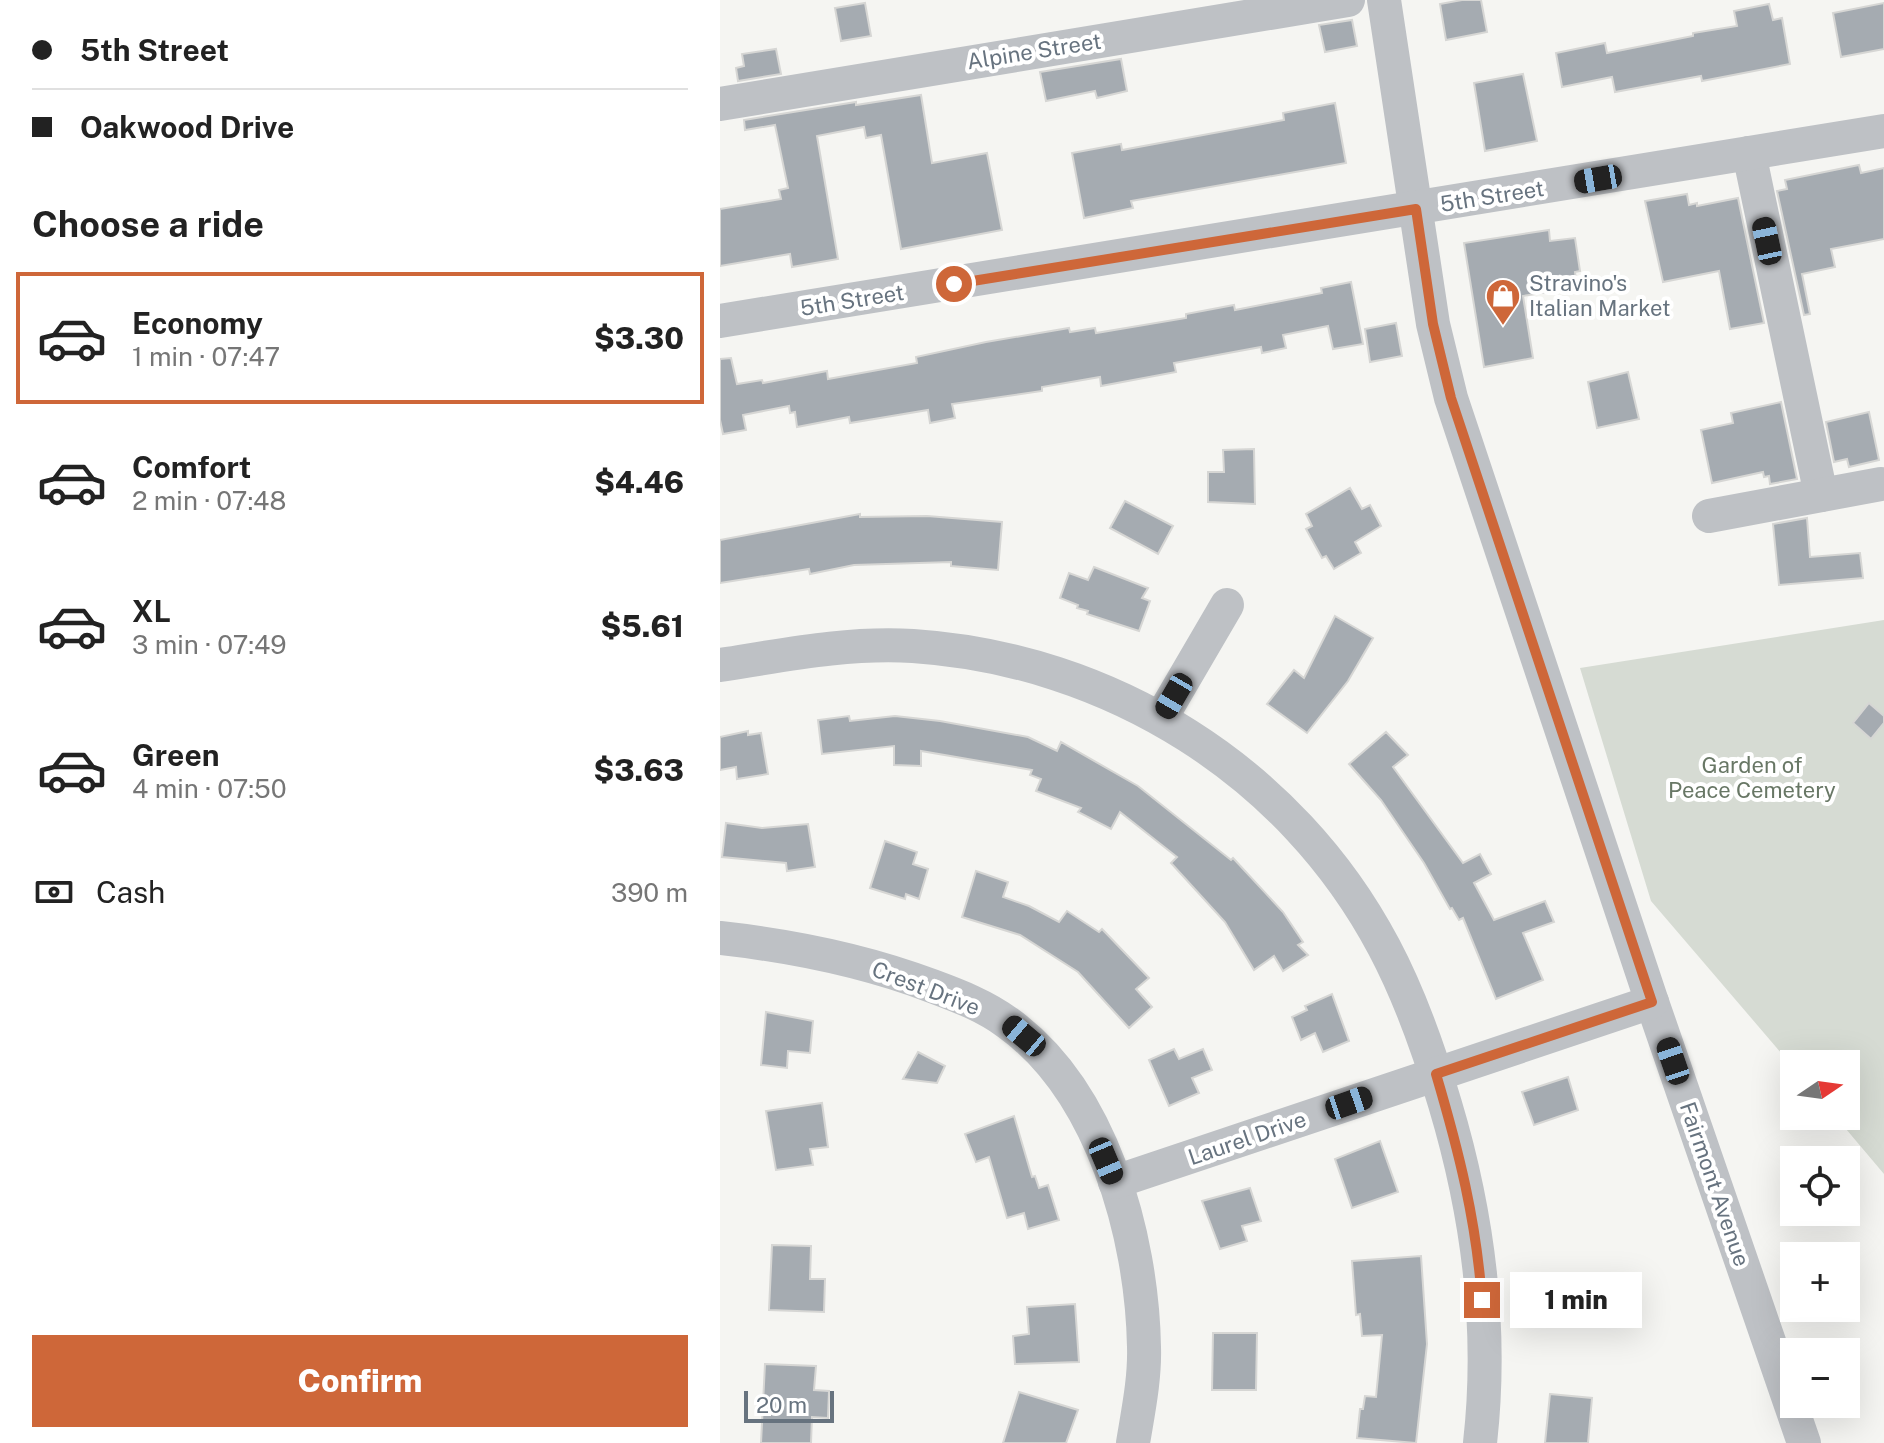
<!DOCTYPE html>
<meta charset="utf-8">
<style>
:root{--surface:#fff;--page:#f2f2f2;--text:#222;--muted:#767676;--line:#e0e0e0;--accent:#ce6739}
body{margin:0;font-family:"Public Sans",sans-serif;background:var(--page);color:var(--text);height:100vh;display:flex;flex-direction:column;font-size:30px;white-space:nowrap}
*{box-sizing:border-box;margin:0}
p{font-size:26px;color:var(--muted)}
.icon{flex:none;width:44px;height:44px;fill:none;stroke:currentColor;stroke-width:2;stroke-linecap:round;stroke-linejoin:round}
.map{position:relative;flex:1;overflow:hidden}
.side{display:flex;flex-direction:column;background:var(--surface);width:720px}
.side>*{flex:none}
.top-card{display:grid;align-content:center;height:176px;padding:0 32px;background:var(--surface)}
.needle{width:52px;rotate:77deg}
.buttons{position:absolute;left:1060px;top:1050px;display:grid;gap:16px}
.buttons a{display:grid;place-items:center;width:80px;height:80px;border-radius:0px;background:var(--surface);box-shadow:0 8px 32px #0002;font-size:40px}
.scale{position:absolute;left:24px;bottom:20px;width:90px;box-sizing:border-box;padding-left:8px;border:4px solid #67737f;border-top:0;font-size:22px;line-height:28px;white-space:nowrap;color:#67737f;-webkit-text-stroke:6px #fff;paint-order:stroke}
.end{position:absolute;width:36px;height:36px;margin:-18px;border:10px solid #ce6739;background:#fff;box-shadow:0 0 0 4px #fff}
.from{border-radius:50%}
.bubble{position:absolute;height:56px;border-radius:0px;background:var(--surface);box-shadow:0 8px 32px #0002;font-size:26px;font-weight:800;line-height:56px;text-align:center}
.car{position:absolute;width:24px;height:48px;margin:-24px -12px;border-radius:10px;box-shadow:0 0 6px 2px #0007;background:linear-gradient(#222 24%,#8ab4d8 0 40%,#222 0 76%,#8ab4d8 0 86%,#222 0)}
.top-card b{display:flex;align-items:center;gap:28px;height:76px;font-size:30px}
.top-card b+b{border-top:2px solid var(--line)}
.top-card i{width:20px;height:20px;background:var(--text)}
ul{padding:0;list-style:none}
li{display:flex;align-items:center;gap:24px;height:132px;margin:0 16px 12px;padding:0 16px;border:4px solid transparent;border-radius:0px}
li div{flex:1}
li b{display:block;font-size:30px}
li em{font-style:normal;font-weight:800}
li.on{border-color:var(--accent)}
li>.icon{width:72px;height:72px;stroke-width:1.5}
h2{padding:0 32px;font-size:36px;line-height:96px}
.pay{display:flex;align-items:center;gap:20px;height:88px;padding:0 32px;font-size:30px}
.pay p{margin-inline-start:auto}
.button{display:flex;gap:16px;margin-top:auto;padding:16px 32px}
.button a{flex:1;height:92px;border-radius:0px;background:var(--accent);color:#fff;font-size:32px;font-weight:800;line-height:92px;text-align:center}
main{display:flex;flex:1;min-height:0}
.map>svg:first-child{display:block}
.green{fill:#d6dbd3}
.building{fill:#a5abb1;stroke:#d6d6d4;stroke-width:2}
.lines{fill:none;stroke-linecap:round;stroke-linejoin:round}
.minor{stroke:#bec1c5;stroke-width:34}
.route{stroke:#ce6739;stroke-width:10}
.labels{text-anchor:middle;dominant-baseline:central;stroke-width:8;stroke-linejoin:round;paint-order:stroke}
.street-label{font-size:22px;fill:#67737f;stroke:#fff}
.poi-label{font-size:22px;fill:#67737f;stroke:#fff;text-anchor:start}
.park-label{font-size:22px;fill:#687765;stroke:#fff}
</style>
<main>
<section class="side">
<div class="top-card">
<b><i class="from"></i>5th Street</b>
<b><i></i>Oakwood Drive</b>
</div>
<h2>Choose a ride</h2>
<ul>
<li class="on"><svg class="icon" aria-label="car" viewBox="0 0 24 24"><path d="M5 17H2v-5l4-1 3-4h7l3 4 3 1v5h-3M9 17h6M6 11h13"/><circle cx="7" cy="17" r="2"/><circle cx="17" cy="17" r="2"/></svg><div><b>Economy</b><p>1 min · 07:47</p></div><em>$3.30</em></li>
<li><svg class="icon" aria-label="car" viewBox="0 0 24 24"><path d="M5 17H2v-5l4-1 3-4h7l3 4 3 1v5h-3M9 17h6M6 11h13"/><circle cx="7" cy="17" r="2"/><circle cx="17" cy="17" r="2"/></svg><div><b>Comfort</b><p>2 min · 07:48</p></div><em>$4.46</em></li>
<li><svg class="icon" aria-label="car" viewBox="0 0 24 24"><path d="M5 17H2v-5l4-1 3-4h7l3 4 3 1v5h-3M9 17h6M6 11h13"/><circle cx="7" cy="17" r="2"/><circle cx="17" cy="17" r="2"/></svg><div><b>XL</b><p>3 min · 07:49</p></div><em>$5.61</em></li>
<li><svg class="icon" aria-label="car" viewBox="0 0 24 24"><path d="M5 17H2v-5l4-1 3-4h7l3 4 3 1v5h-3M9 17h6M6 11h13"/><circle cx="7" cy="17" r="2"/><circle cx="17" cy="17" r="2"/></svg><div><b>Green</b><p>4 min · 07:50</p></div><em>$3.63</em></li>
</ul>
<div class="pay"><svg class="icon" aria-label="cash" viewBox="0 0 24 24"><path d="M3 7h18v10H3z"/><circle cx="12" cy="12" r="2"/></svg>Cash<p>390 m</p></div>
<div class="button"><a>Confirm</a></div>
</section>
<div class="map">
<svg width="1164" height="1443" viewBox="0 0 1164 1443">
<rect width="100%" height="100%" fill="#f5f5f2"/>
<polygon class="green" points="1164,620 1164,1174 1115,1116 1126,1116 1126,1064 1074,1064 1074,1068 931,901 860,668"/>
<g class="building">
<polygon points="742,0 761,0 767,32 726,40 720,4"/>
<polygon points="145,3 151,36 121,41 115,8"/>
<polygon points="1164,3 1164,49 1121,57 1113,13"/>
<polygon points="1049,4 1053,20 1062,18 1070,64 982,81 981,76 895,92 892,77 842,87 836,53 885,43 887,53 973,36 973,33 1017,26 1014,11"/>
<polygon points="632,20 637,46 605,52 599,25"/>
<polygon points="56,49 61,74 18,81 16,68 24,66 22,54"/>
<polygon points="401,59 407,91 377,98 375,91 326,101 320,72"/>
<polygon points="803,74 817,141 765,151 754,83"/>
<polygon points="201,95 212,163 267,153 282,230 181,249 161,135 146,138 144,127 97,136 118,259 72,267 70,254 0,266 0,209 61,199 59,190 68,188 55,125 25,130 24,120 136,102 136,105"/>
<polygon points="615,103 626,163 411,201 413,208 364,218 352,153 401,144 402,150 564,120 563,113"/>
<polygon points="1139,165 1141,173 1164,168 1164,239 1111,249 1115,267 1082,274 1090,314 1084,315 1057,191 1067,189 1065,180"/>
<polygon points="967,194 969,205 977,203 977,206 1018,198 1044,323 1010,329 999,271 943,282 925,201"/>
<polygon points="829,230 830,241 855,238 860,271 855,272 856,280 834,283 835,291 803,296 813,358 764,367 744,243"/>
<polygon points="631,282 643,344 613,349 608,326 563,335 566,348 542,353 541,347 454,363 456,372 381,386 380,377 322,387 322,391 232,404 235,418 210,423 208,410 130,423 129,417 77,427 75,412 70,413 69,406 23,415 26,430 3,434 0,420 0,359 11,358 17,384 42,380 43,383 107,371 108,379 197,363 196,357 266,342 349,328 350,332 375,328 376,333 466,318 466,314 514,305 515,310 602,293 601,288"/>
<polygon points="676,323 682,356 650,362 645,329"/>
<polygon points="908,372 919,419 877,428 868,382"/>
<polygon points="1061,402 1077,479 1050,484 1049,476 1044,477 1043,472 992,483 981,430 1013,423 1011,413"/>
<polygon points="1149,412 1159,460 1129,467 1127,459 1114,462 1106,422"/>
<polygon points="534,449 535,504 488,502 488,472 504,472 503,450"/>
<polygon points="630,488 642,509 650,505 661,526 635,542 641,553 614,569 606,556 602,558 586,529 592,526 586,514"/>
<polygon points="405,501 453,526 438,554 390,528"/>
<polygon points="140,514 140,517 207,516 282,522 278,570 231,566 231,562 134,565 90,574 89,569 0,583 0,540"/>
<polygon points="1087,518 1090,557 1140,553 1143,578 1059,585 1053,524"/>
<polygon points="374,567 428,588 422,598 430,601 419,631 367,614 368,611 357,608 358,605 340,598 349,573 368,580"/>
<polygon points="615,616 653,638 628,681 587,733 547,704 574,670 584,678"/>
<polygon points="1149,703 1164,716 1164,723 1151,739 1133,723"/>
<polygon points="129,716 130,721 175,716 220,721 308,737 337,751 341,742 418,786 511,860 513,858 563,912 583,942 578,945 588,955 563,971 554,956 534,970 505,922 451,863 457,857 400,812 391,829 358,812 361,808 316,791 321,779 310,775 312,770 201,751 201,766 174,765 174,746 102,754 98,720"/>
<polygon points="28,731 28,735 41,733 48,774 17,779 16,767 0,770 0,737"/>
<polygon points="666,732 688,755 673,767 743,863 760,854 771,874 754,883 774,920 825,901 834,922 803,933 823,980 776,999 743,918 739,920 732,908 730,909 704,863 661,800 629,764"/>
<polygon points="6,823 42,828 88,824 95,867 67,871 66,863 2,857"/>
<polygon points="165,841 197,852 193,864 208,869 199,899 186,894 185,899 150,888"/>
<polygon points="256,871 288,882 283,897 309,906 339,922 347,911 379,932 382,929 429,978 416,989 432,1007 409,1028 358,972 300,935 242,917"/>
<polygon points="612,994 629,1041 603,1052 595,1033 581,1040 572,1017 587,1010 585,1006"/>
<polygon points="46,1012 93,1021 90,1053 68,1051 67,1068 41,1065"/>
<polygon points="454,1049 459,1059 483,1049 492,1070 472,1078 479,1093 449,1106 429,1060"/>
<polygon points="198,1052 225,1066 217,1083 183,1079"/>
<polygon points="848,1077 858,1110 814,1125 802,1092"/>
<polygon points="102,1103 108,1147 90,1149 93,1165 56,1170 46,1111"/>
<polygon points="294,1116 312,1177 315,1176 319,1188 328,1185 339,1220 308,1229 304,1213 287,1218 269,1157 256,1162 245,1134"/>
<polygon points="660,1141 678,1192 632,1208 615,1159"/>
<polygon points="530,1188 541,1221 522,1226 527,1241 500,1249 482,1201"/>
<polygon points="52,1245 91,1246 90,1279 105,1279 104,1312 49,1310"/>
<polygon points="701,1256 707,1344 696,1443 637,1438 640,1409 643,1409 645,1396 656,1397 662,1335 642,1336 640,1314 636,1315 632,1261"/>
<polygon points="355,1304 359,1362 295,1364 293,1336 309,1334 307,1307"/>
<polygon points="493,1333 537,1333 536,1390 492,1390"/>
<polygon points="45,1364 96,1366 94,1390 109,1391 108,1418 92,1417 91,1443 41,1443"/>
<polygon points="299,1392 358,1410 346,1443 283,1443"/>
<polygon points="830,1394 872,1398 868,1443 825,1443"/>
</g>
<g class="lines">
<g class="minor">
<polyline points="664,0 713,324 731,398 932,1002 1084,1443"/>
<polyline points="0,104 628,0"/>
<polyline points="1029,153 1101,495"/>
<polyline points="0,321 1164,131"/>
<polyline points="989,516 1161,484"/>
<path d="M0,665C64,655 128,642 193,646C390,659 571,771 664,947C690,996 709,1050 725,1104C758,1214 773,1328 760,1443"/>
<polyline points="441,718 507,605"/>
<path d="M0,938C73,946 143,960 212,986C239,996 265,1006 288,1023C382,1091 422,1235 424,1347C425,1379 418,1412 413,1443"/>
<polyline points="395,1182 932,1002"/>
</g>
</g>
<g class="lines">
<path class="route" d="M234,284L696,209L713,324L731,398L932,1002L716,1074C739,1152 756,1219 762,1300"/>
</g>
<defs>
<symbol id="shop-pin" viewBox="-11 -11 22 30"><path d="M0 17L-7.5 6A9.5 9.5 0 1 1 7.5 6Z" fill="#ce6739" stroke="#fff"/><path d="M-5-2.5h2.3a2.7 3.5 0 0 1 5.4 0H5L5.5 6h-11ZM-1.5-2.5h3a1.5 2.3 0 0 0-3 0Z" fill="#fff"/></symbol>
</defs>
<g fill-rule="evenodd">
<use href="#shop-pin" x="763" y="276" width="40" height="54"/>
</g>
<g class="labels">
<g class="street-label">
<text transform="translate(314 51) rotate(-9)">Alpine Street</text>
<text transform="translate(772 196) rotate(-9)">5th Street</text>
<text transform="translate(132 300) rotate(-9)">5th Street</text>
<text transform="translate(206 988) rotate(21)">Crest Drive</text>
<text transform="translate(527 1138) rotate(-19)">Laurel Drive</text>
<text transform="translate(995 1184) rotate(71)">Fairmont Avenue</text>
</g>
<g class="poi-label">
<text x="809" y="283">Stravino's<tspan x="809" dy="25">Italian Market</tspan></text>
</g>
<g class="park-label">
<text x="1032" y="765">Garden of<tspan x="1032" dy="25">Peace Cemetery</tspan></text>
</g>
</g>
</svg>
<div class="buttons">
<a><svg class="needle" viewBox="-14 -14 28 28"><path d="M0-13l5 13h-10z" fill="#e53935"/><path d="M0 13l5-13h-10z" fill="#767676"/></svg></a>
<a><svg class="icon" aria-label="locate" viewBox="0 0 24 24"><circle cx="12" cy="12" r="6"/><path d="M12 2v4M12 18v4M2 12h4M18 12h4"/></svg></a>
<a>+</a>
<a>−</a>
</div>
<div class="scale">20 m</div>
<i class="end from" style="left:234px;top:284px"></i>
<i class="end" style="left:762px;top:1300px"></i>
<div class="bubble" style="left:790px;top:1272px;width:132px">1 min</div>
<i class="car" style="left:878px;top:179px;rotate:260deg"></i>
<i class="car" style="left:1047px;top:241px;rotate:348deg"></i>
<i class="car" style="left:454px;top:696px;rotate:210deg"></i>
<i class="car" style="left:304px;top:1036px;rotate:310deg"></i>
<i class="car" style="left:953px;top:1061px;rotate:341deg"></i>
<i class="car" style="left:629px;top:1103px;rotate:71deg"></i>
<i class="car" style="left:386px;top:1161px;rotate:157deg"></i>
</div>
</main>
